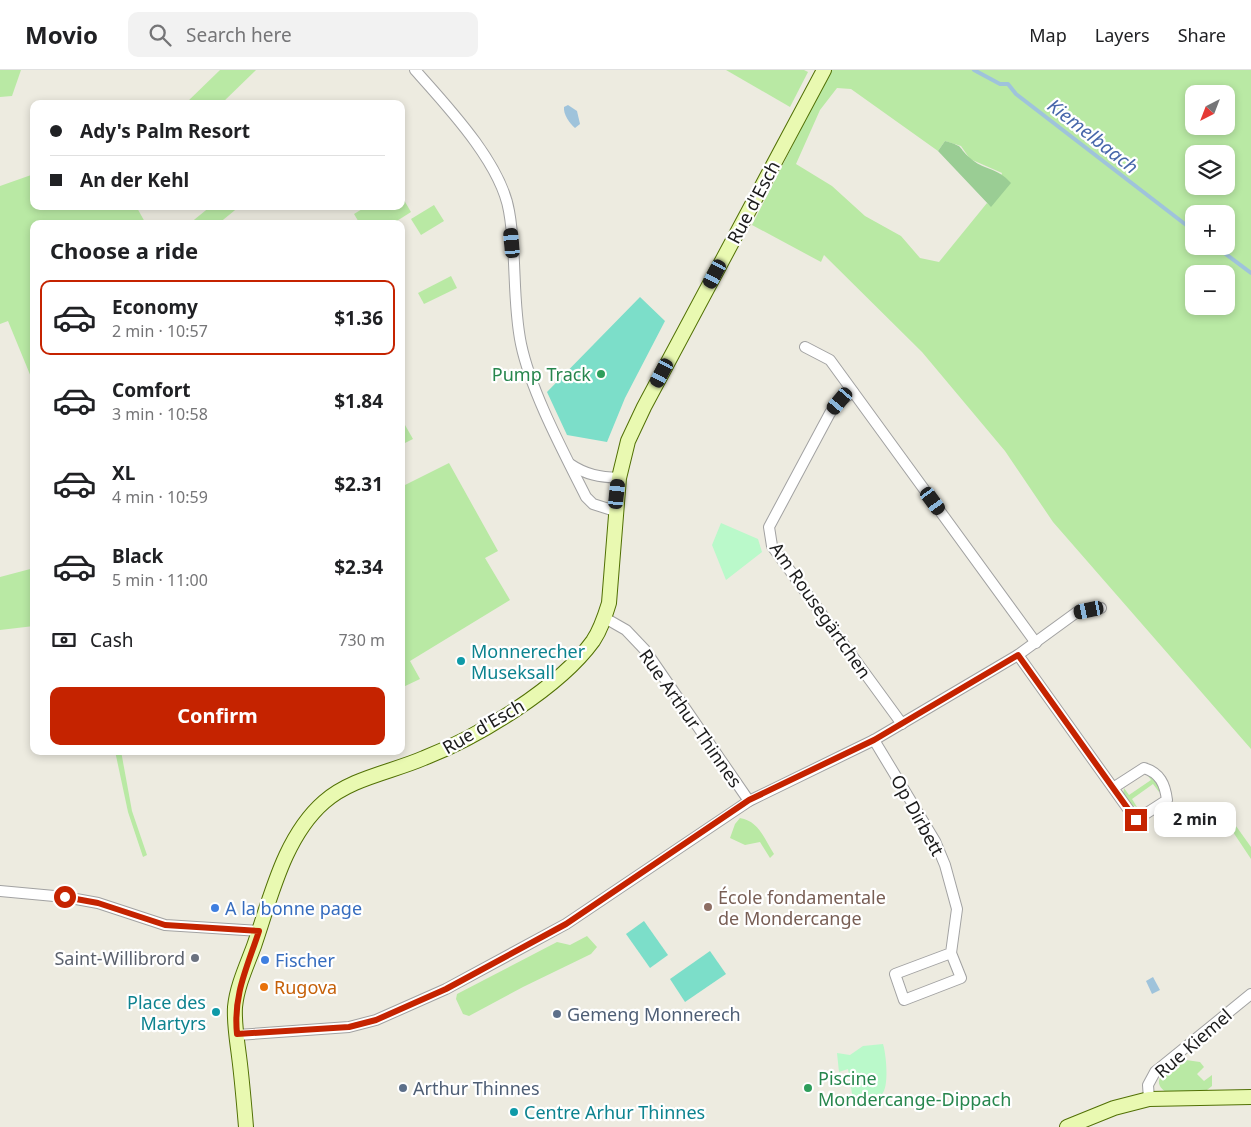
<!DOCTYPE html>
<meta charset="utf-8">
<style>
:root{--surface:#fff;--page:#f2f2f2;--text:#202124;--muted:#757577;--line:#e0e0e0;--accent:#c52300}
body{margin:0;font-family:"Noto Sans",sans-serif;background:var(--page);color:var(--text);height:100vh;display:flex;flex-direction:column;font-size:19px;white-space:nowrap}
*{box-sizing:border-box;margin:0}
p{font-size:16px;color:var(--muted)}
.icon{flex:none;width:28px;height:28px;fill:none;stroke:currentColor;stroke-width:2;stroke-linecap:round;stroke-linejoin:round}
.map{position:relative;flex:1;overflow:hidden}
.drawer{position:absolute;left:30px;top:150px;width:375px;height:535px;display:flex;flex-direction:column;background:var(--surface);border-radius:10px;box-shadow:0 2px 8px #0003}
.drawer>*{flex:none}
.top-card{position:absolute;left:30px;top:30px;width:375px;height:110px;border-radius:10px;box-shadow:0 2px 8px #0003;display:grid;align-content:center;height:110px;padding:0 20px;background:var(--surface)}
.needle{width:32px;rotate:222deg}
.fabs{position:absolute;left:1185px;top:15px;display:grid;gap:10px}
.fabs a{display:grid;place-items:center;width:50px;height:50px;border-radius:10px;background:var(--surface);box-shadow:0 2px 8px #0003;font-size:25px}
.end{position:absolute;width:22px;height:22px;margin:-11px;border:6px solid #c52300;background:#fff;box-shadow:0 0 0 2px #fff}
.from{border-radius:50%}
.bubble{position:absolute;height:35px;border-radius:10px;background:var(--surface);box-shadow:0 2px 8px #0003;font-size:16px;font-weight:700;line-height:35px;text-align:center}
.car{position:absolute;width:15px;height:30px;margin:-15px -8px;border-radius:6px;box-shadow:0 0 4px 1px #0007;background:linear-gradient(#222 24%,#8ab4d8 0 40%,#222 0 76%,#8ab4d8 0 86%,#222 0)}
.top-card b{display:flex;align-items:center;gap:18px;height:48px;font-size:19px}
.top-card b+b{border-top:1px solid var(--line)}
.top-card i{width:12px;height:12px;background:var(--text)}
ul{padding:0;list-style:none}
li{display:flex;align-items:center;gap:15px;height:75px;margin:0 10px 8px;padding:0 10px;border:2px solid transparent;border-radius:10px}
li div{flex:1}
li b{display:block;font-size:19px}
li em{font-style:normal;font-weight:700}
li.current{border-color:var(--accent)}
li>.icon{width:45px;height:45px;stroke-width:1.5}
h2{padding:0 20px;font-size:22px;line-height:60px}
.pay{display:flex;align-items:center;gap:12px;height:55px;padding:0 20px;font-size:19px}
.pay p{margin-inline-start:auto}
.primary-button{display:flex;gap:10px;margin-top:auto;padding:10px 20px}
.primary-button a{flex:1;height:58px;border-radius:10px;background:var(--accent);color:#fff;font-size:20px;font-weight:700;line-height:58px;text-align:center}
header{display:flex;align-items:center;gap:30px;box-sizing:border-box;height:70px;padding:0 25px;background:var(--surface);border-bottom:1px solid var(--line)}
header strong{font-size:24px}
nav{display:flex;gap:28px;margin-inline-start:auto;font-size:18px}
.search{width:350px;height:45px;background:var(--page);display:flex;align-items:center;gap:12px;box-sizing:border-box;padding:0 18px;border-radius:10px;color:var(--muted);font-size:19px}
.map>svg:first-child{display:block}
.grass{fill:#b9e9a4;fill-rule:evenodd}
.forest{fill:#9acd94}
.park{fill:#baf9ca}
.pitch{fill:#7cdec9}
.water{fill:#9fc3db}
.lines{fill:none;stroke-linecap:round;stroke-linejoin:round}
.stream{stroke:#9fc3db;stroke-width:4}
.street-casing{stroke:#a2a2a2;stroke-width:12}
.secondary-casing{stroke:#517004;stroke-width:16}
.street{stroke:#fff;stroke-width:10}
.secondary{stroke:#e9f9b1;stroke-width:14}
.route{stroke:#c52300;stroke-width:6}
.leisure-dot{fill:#2e9e5b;stroke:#fff;stroke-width:2}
.culture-dot{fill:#0f9aa8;stroke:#fff;stroke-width:2}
.education-dot{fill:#8d6e63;stroke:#fff;stroke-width:2}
.shop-dot{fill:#3f7fe0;stroke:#fff;stroke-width:2}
.worship-dot{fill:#6b7280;stroke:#fff;stroke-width:2}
.food-dot{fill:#e8710a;stroke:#fff;stroke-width:2}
.service-dot{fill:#5c6f8a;stroke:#fff;stroke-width:2}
.labels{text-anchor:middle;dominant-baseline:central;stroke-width:4.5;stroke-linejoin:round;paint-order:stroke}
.street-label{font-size:18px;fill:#1b1b1b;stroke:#fff}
.leisure-label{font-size:18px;fill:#27864d;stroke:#fff;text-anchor:end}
.culture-label{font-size:18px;fill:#0d838f;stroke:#fff;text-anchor:start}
.education-label{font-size:18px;fill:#785e54;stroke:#fff;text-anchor:start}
.shop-label{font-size:18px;fill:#366cbe;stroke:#fff;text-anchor:start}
.worship-label{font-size:18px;fill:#5b616d;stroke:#fff;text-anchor:end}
.food-label{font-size:18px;fill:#c56008;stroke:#fff;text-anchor:start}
.service-label{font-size:18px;fill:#4e5e75;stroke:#fff;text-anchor:start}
.water-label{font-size:19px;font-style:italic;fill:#4767aa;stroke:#fff}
</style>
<header>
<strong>Movio</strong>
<div class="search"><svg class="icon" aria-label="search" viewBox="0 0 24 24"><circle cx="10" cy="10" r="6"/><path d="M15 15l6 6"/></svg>Search here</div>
<nav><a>Map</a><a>Layers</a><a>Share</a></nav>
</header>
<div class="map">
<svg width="1251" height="1057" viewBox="0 0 1251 1057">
<rect width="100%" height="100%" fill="#edebe0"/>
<g class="grass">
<polygon points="0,0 21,0 12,26 0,27"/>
<polygon points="220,0 256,0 221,34 185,34"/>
<polygon points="726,0 804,0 808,2 790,37"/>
<path d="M831,0H1251V679L1053,452L1005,381L922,282L824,185L821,192L752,155ZM837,18L851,19L938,81L945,71L961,76L970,89L1002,103L991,136L987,133L939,192L920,188L901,166L865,146L832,116L796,94L820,40ZM1194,24H1226V56H1194ZM1194,84H1226V116H1194ZM1194,144H1226V176H1194ZM1194,204H1226V236H1194Z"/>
<polygon points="34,104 34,136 136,136 146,154 34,154 34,306 31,307 8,251 0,254 0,116"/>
<polygon points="401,125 411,142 392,154 360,154 354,144 367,136 401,136"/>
<polygon points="434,135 444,151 421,165 411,149"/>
<polygon points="211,136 240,136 218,154 189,154"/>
<polygon points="451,206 457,218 424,234 418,223"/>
<polygon points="401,348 413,369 401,375"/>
<polygon points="449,393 498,481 485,488 510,530 410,591 420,609 401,618 401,417"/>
<polygon points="34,498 34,556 0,560 0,507"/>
<polygon points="115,681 121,681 132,741 147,785 143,787 128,742"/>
<polygon points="1149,702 1161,717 1159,722 1153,714 1132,729 1137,737 1131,735 1123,724 1124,718 1129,725 1151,710 1146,703"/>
<path d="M740,748C759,751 765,770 774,784L770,788L760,772L745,775L730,768L735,754Z"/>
<polygon points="1236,756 1251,777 1251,789 1231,759"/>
<polygon points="587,866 597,877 591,884 523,917 469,946 463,944 456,929 457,924 557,872 570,875"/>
<path d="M1179,989L1200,992L1204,997L1197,1004L1204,1011L1212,1005V1016L1207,1020L1166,1022C1148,1010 1169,998 1179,989Z"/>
</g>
<path class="forest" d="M945,71C966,77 957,77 970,88C983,100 997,97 1011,113L991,137L938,81Z"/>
<g class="park">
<polygon points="721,453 758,469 762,482 726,510 712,475"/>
<path d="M883,974C886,983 890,1019 881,1025C874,1030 860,1029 853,1030L848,999L839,1002L837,983L850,985L863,976Z"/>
</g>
<g class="pitch">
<polygon points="640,227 665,251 625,328 607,372 567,365 547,322"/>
<polygon points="644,851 668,885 650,898 626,864"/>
<polygon points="710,881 726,904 685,932 670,909"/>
</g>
<g class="water">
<path d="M568,35L577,41L580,54L575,58C570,54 563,44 564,37Z"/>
<polygon points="1153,907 1160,920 1152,924 1146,911"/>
</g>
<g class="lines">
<g class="stream">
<polyline points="974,0 1000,14 1008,14 1016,24 1194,161"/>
<polyline points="1215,176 1251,203"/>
</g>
<defs>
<g id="street">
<path d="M415,0C447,36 501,93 509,141C517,184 512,231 521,274C531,322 564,383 586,427L593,434L615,441"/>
<polyline points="805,277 830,290 1036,573"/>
<polyline points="853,322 840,331 830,343 769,457 772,476 902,654"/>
<path d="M570,394C586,405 600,407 619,408"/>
<polyline points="605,548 626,560 645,580 749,731"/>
<path d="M1018,585L1136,750L1167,730C1165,714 1160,703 1144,698L1113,718"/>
<polyline points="874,670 935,771 945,795 957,839 951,883 961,908 904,930 895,904 951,883"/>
<polyline points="0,821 65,827 98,833 165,855 259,861"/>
<polyline points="237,965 349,957 376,950 446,919 566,854 749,731 874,670 1018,585 1077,542 1101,538"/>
<polyline points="1149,1029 1148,1015 1155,1002 1251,924"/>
</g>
<g id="secondary">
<path d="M246,1057C244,1033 242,1009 239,986C237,970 234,953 235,937C237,916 247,895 254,876C271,827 284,767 324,732C351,708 392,702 424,688C478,667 559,618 593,571C601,559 605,546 609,533L619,408L628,371L644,337L824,0"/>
<polyline points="1067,1057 1114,1038 1149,1029 1251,1027"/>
</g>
</defs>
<use href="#street" class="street-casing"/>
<use href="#secondary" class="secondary-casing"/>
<use href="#street" class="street"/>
<use href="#secondary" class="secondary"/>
</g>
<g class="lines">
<path class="route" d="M65,827L98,833L165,855L259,861C247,898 233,925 237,964L349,957L376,950L446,919L566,854L749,730L874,670L1018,585L1136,750"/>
</g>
<g class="leisure-dot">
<circle cx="601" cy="304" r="5"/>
<circle cx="808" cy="1018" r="5"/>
</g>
<g class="culture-dot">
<circle cx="461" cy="591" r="5"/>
<circle cx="216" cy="942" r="5"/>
<circle cx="514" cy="1042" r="5"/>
</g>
<circle class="education-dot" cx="708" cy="837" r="5"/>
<g class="shop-dot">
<circle cx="215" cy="838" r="5"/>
<circle cx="265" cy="890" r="5"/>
</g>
<circle class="worship-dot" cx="195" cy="888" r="5"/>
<circle class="food-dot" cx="264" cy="917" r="5"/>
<g class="service-dot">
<circle cx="557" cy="944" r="5"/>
<circle cx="403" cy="1018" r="5"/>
</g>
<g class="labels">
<g class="street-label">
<text transform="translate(753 132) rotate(-62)">Rue d'Esch</text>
<text transform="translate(821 540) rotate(55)">Am Rousegärtchen</text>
<text transform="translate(691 648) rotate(55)">Rue Arthur Thinnes</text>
<text transform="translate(483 656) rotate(-30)">Rue d'Esch</text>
<text transform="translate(918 745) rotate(61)">Op Dirbett</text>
<text transform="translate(1193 973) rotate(-41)">Rue Kiemel</text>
</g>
<g class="leisure-label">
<text x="591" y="304">Pump Track</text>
<text x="818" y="1008" text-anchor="start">Piscine<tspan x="818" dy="21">Mondercange-Dippach</tspan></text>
</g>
<g class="culture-label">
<text x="471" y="581">Monnerecher<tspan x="471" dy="21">Museksall</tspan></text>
<text x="206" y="932" text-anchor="end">Place des<tspan x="206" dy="21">Martyrs</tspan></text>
<text x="524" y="1042">Centre Arhur Thinnes</text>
</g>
<g class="education-label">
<text x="718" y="827">École fondamentale<tspan x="718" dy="21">de Mondercange</tspan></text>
</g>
<g class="shop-label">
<text x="225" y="838">A la bonne page</text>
<text x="275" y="890">Fischer</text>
</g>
<g class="worship-label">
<text x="185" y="888">Saint-Willibrord</text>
</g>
<g class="food-label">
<text x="274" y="917">Rugova</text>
</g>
<g class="service-label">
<text x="567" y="944">Gemeng Monnerech</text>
<text x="413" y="1018">Arthur Thinnes</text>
</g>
<g class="water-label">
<text transform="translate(1093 66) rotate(38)">Kiemelbaach</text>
</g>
</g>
</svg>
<div class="fabs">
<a><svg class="needle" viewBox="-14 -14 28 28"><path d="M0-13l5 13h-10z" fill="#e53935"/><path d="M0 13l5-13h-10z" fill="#757577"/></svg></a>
<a><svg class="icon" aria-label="layers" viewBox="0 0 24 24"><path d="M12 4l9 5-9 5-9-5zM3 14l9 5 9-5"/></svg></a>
<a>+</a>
<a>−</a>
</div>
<i class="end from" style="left:65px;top:827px"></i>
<i class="end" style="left:1136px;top:750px"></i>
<div class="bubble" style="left:1154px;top:732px;width:82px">2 min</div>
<i class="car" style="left:512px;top:173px;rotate:355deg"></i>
<i class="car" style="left:715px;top:204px;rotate:208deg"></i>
<i class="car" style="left:662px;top:303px;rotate:208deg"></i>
<i class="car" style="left:840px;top:331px;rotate:220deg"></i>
<i class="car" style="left:617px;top:424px;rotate:6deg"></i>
<i class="car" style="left:933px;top:431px;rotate:144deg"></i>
<i class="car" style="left:1089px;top:540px;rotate:258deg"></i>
<div class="top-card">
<b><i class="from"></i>Ady's Palm Resort</b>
<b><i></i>An der Kehl</b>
</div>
<section class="drawer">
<h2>Choose a ride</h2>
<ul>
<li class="current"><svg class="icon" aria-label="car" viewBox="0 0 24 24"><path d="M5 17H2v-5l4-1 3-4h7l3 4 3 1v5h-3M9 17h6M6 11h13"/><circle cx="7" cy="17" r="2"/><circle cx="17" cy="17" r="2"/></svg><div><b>Economy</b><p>2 min · 10:57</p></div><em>$1.36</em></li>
<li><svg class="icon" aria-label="car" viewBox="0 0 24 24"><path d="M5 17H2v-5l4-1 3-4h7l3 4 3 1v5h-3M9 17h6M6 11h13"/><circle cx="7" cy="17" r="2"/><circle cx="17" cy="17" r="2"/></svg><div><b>Comfort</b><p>3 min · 10:58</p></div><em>$1.84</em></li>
<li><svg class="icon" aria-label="car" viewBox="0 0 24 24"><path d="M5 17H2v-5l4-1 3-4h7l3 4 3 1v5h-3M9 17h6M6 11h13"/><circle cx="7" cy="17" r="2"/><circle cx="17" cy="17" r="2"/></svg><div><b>XL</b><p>4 min · 10:59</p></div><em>$2.31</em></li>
<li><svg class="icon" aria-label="car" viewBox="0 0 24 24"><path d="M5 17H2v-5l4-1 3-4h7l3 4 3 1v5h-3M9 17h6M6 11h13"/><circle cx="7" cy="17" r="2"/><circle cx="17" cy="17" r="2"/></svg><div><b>Black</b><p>5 min · 11:00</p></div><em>$2.34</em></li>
</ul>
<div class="pay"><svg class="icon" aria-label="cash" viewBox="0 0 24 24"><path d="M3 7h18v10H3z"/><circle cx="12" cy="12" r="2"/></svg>Cash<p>730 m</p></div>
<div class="primary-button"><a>Confirm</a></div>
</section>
</div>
